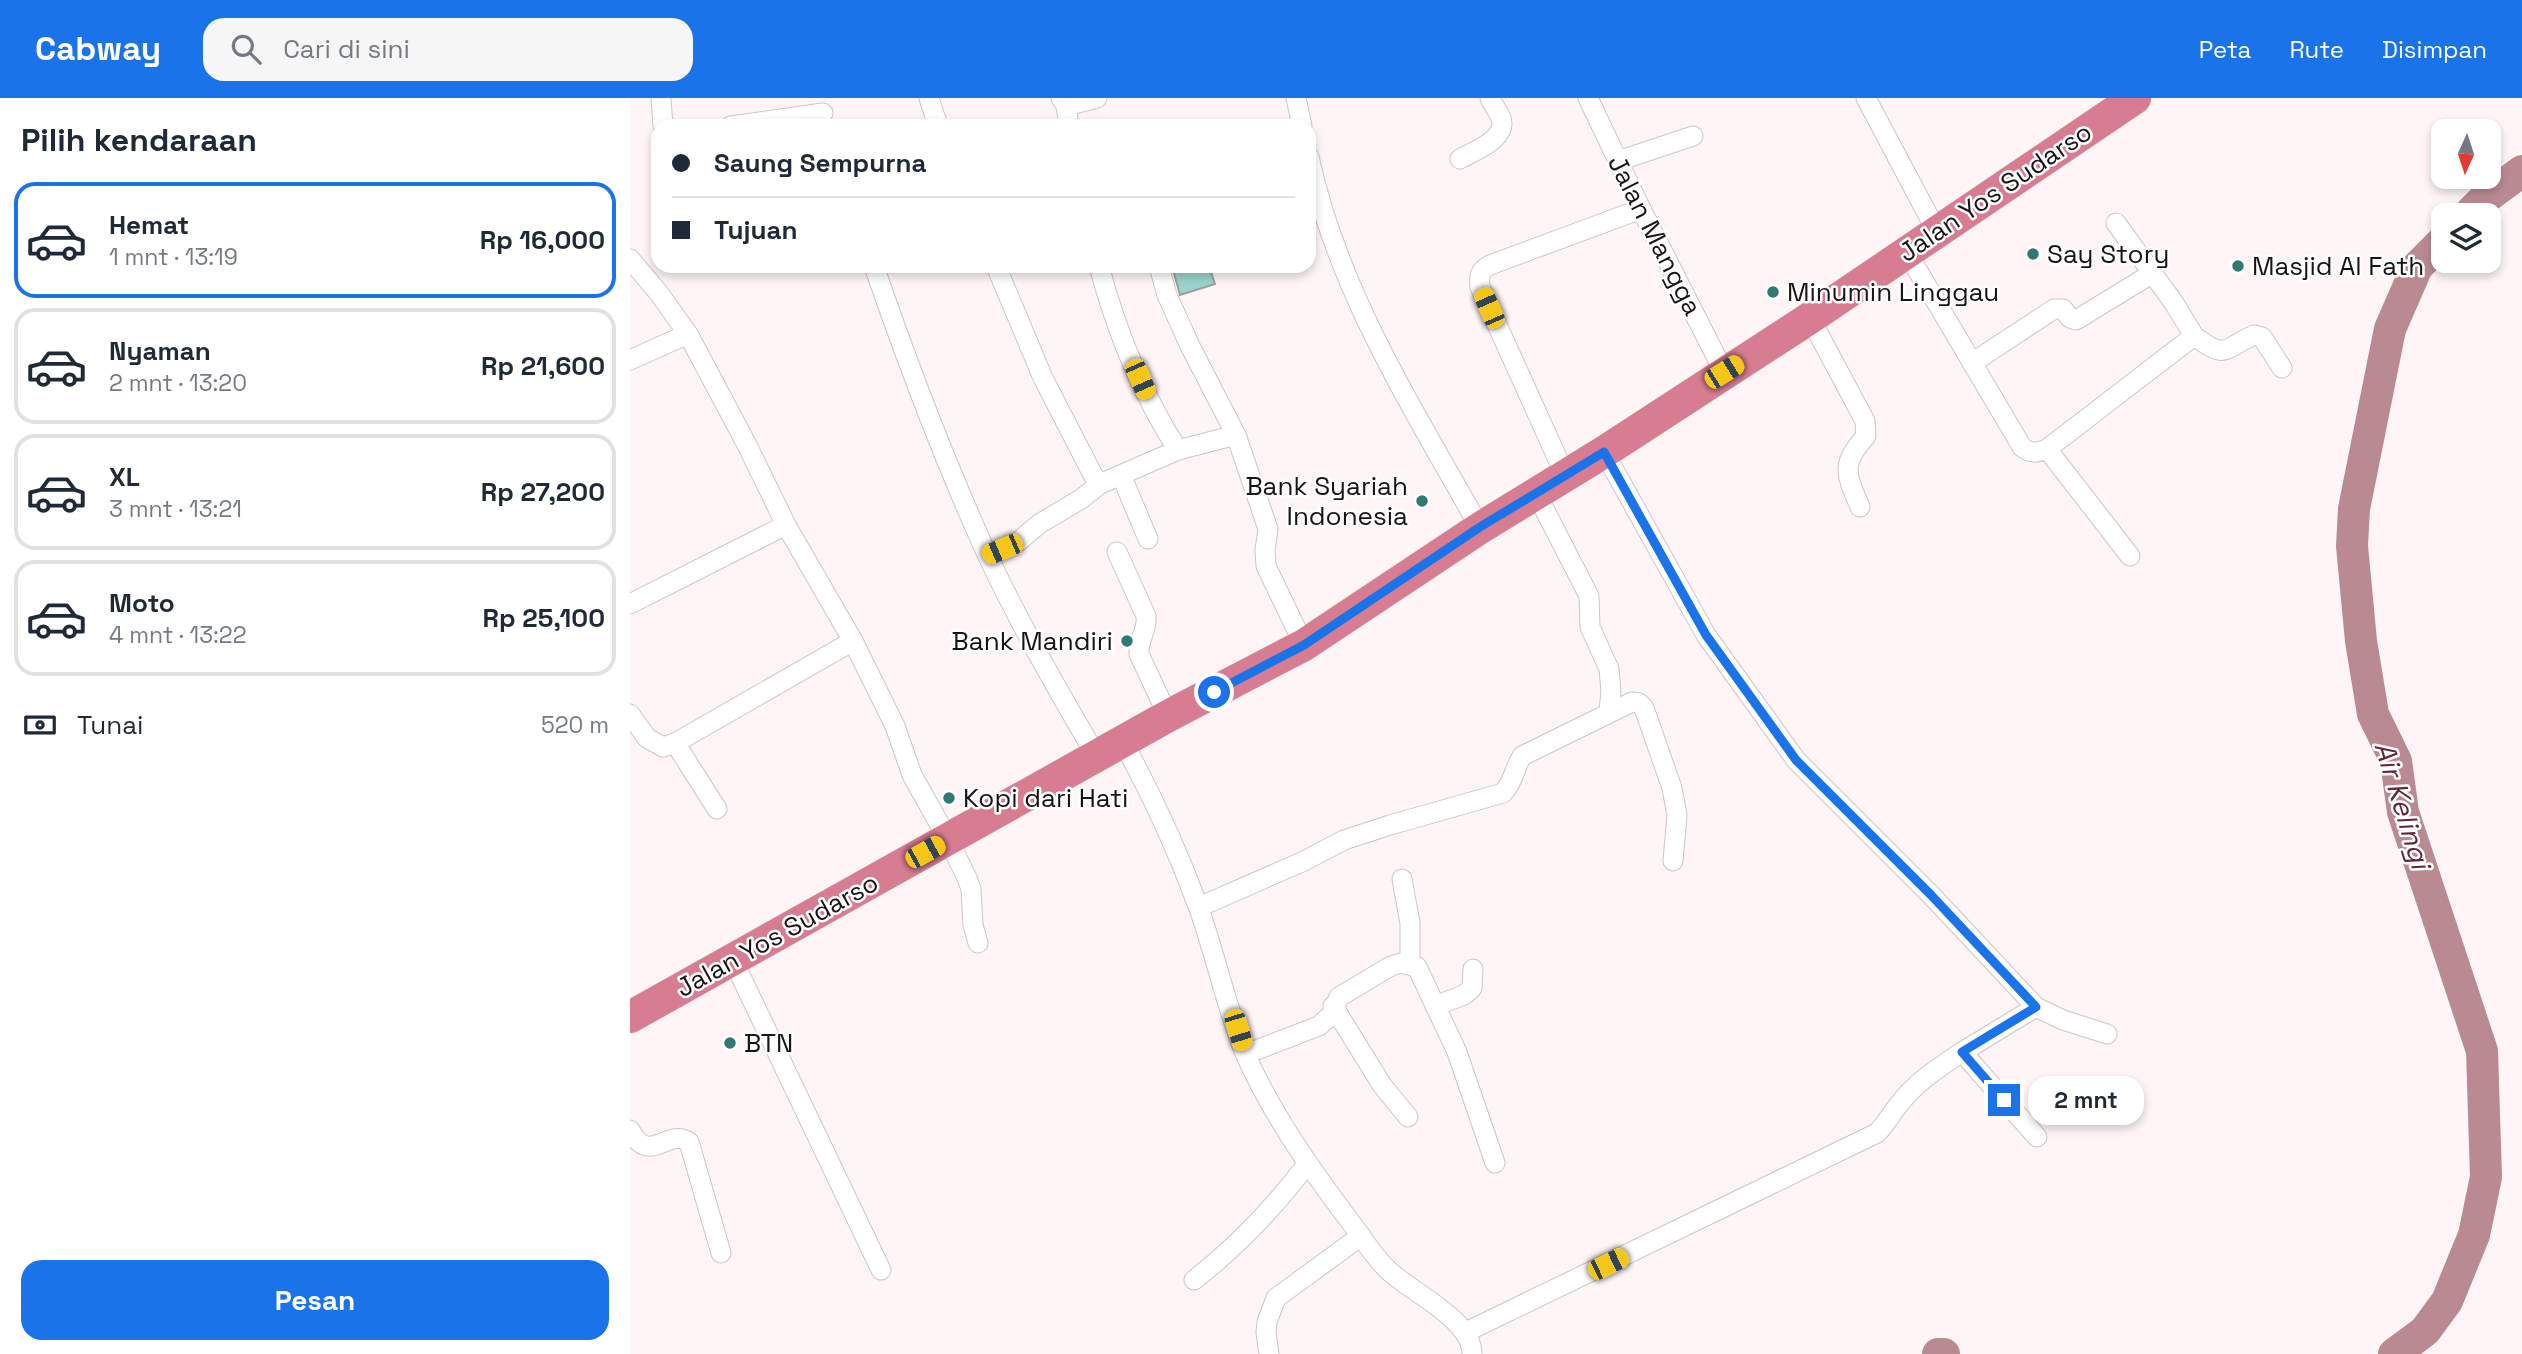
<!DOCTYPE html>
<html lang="id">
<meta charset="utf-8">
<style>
:root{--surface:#fff;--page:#f6f6f7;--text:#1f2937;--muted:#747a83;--line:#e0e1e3;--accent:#1a73e8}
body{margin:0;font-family:"Space Grotesk",sans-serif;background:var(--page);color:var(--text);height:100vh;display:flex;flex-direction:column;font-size:26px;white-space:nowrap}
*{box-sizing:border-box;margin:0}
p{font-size:23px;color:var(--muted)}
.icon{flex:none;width:38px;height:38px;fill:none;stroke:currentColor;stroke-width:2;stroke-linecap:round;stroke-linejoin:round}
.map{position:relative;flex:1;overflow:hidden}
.side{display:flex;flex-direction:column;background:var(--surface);width:630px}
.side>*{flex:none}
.top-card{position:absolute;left:21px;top:21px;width:665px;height:154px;border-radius:21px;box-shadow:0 4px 10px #0003;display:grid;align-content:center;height:154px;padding:0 21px;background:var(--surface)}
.needle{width:46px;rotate:183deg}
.tools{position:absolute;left:1801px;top:21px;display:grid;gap:14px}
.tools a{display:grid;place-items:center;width:70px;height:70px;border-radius:14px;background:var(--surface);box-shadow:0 4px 10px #0003;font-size:35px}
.end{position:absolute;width:32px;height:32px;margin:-16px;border:9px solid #1a73e8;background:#fff;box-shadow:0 0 0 4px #fff}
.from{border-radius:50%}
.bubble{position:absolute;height:49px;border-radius:21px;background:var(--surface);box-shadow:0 4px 10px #0003;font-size:23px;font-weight:700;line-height:49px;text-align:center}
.car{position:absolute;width:21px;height:42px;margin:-21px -10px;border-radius:9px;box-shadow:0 0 5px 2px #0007;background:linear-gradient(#f5c518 24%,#345 0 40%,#f5c518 0 76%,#345 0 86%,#f5c518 0)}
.top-card b{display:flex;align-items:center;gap:24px;height:66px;font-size:26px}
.top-card b+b{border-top:2px solid var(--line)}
.top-card i{width:18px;height:18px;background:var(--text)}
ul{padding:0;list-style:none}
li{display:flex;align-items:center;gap:21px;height:116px;margin:0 14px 10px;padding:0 7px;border:4px solid var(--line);border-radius:21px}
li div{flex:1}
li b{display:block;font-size:26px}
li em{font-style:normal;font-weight:700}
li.selected{border-color:var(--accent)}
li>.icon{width:63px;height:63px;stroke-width:1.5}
h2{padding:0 21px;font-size:32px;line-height:84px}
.pay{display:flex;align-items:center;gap:18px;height:77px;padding:0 21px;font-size:26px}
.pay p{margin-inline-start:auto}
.cta{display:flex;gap:14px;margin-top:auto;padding:14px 21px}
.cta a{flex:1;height:80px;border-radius:21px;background:var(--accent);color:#fff;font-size:28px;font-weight:700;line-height:80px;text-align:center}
header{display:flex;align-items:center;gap:42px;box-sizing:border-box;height:98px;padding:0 35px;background:var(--accent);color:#fff}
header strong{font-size:33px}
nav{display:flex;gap:38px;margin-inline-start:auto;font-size:24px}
.search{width:490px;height:63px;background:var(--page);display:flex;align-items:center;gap:18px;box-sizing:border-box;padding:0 24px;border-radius:21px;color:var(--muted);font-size:26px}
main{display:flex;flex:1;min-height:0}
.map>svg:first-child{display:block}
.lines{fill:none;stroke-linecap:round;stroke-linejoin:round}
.river{stroke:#ba8a92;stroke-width:32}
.building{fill:#9ad3cc;stroke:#96a3a1;stroke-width:2}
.minor-casing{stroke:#d0c4c6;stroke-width:21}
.trunk-casing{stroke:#d5d5d5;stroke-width:33}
.minor{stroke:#fff;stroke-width:19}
.trunk{stroke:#d87c92;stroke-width:32}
.route{stroke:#1a73e8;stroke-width:9}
.poi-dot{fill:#317973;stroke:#fff;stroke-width:2.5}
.labels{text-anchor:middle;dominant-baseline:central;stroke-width:5;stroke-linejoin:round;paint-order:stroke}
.street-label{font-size:26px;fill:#171314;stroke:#fff}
.poi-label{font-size:26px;fill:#171314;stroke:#fff;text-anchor:start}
.water-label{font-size:28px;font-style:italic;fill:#632635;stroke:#fff}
</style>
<header>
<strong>Cabway</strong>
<div class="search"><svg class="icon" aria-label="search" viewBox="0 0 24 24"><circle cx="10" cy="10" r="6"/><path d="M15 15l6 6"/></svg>Cari di sini</div>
<nav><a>Peta</a><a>Rute</a><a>Disimpan</a></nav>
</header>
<main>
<section class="side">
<h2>Pilih kendaraan</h2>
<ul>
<li class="selected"><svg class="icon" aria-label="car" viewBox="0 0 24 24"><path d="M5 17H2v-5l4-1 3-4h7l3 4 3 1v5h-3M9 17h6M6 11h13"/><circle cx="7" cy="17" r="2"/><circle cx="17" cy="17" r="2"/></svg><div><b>Hemat</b><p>1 mnt · 13:19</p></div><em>Rp 16,000</em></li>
<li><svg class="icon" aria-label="car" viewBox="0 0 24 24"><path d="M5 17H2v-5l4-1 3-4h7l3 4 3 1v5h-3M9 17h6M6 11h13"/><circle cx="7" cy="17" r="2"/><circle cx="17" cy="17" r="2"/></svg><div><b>Nyaman</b><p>2 mnt · 13:20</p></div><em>Rp 21,600</em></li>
<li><svg class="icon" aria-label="car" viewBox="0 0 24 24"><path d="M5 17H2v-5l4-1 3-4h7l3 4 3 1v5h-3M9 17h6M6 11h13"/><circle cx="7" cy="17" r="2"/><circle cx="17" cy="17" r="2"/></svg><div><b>XL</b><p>3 mnt · 13:21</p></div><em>Rp 27,200</em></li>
<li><svg class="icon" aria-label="car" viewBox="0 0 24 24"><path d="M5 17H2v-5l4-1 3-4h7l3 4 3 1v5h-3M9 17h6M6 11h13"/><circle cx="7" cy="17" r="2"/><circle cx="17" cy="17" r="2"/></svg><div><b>Moto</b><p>4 mnt · 13:22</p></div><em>Rp 25,100</em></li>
</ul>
<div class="pay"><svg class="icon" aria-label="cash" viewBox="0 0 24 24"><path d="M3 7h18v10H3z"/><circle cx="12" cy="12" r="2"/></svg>Tunai<p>520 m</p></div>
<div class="cta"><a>Pesan</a></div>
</section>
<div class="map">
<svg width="1892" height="1256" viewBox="0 0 1892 1256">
<rect width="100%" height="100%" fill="#fff5f6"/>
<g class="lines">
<g class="river">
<polyline points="1838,117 1853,102 1892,73"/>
<polyline points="1308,1256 1314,1256"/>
<polyline points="1764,1256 1795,1233 1817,1203 1844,1137 1856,1079 1852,953 1773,714 1766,663 1743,616 1731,543 1722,448 1724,411 1760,231 1787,169 1813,143"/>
</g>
</g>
<polygon class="building" points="542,168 579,168 585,186 550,197"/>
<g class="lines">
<defs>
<g id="minor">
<polyline points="31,0 33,28"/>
<polyline points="299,0 308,28"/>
<polyline points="431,0 436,8 439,28"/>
<polyline points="666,0 672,28"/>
<polyline points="958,0 1011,111 1094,274"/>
<polyline points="1236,0 1307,134"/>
<polyline points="436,8 467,0"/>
<polyline points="101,28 193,15"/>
<path d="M679,59C708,194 783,310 850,430"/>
<path d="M830,61C844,53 878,41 871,20C868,13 863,7 860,0"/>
<polyline points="988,63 1063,38"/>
<path d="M1276,153L1392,349C1401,356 1407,355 1417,351L1564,238L1544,205L1486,125"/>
<polyline points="0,161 28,194 58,236 117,347 156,427 223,543 265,628 282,677 318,741 337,780 341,791 343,827 348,845"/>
<path d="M244,168C277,264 313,359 355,452C388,523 427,591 467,659"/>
<polyline points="366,168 413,280 463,377 470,386 548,352 606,337"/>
<path d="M469,168C486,232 512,296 548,352"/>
<polyline points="529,168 537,197 560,248 606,337 638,431 635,452 636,468 674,547"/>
<path d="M1180,220L1235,323L1236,338C1210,367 1216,376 1230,409"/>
<path d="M1564,238C1597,262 1591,252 1624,237L1632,239L1652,270"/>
<polyline points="0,262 58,236"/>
<polyline points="1342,265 1424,211 1433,211 1440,220 1446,222 1523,175"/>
<polyline points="1417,351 1500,458"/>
<polyline points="974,354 1076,537 1166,662 1301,797 1406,909 1433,922 1477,936"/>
<path d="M935,377L850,189C849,178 849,173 860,167L1011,111"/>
<polyline points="492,379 518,441"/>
<polyline points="906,395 959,498 960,529 979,571 981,593 979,614"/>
<path d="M487,454L516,518C518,532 508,541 509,556L538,618"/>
<polyline points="358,457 389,443 409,426 451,401 470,386"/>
<polyline points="0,506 156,427"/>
<polyline points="0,616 17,640 33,649 45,645 223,543"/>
<path d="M493,644C522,697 547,751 568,808C586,857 597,914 617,960C645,1021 682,1073 722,1126C734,1142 744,1159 758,1172C782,1195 842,1221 842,1256"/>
<polyline points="45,645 87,711"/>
<polyline points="772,781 780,825 780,866"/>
<path d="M569,809L674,763L714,742L760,727L873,695C884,683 884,671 892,658L1002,604L1009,605L1014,610L1042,690L1047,717L1043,763"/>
<polyline points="103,862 251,1172"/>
<polyline points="703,908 752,987 778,1019"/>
<polyline points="805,908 834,897 842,890 843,871"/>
<polyline points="1332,954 1406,909"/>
<polyline points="616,956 689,928 701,917 709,899 761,868 771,865 787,869 827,954 865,1065"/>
<path d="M0,1032C20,1069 37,1029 59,1044L91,1155"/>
<path d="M564,1182C609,1147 643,1111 677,1066"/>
<path d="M836,1234L1247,1035C1257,1025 1262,1014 1271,1004C1286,984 1311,968 1332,954L1407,1039"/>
<polyline points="639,1256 636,1234 637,1224 646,1200 731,1138"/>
</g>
<polyline id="trunk" points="0,919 538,618 674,547 850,430 974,354 1180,220 1505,0"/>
</defs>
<use href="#minor" class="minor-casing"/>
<use href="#trunk" class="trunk-casing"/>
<use href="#minor" class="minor"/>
<use href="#trunk" class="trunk"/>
</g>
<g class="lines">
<polyline class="route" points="584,594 674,547 850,429 974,354 1076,537 1166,662 1301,797 1406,909 1332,954 1374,1002"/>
</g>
<g class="poi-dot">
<circle cx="1403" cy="156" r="7"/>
<circle cx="1608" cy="168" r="7"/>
<circle cx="1143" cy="194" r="7"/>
<circle cx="792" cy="403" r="7"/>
<circle cx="497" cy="543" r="7"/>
<circle cx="319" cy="700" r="7"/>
<circle cx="100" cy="945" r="7"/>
</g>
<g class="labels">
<g class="street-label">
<text transform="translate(1365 94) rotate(-34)">Jalan Yos Sudarso</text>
<text transform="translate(1025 137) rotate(63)">Jalan Mangga</text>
<text transform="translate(147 837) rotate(-29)">Jalan Yos Sudarso</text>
</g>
<g class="poi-label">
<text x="1417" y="156">Say Story</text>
<text x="1622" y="168">Masjid Al Fath</text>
<text x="1157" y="194">Minumin Linggau</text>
<text x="778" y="388" text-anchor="end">Bank Syariah<tspan x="778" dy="30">Indonesia</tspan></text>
<text x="483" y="543" text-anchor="end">Bank Mandiri</text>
<text x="333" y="700">Kopi dari Hati</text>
<text x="114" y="945">BTN</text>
</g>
<g class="water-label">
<text transform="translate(1773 707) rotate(73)">Air Kelingi</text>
</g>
</g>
</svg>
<div class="tools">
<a><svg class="needle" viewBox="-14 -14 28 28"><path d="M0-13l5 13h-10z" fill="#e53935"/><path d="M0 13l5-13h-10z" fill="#747a83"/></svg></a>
<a><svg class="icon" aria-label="layers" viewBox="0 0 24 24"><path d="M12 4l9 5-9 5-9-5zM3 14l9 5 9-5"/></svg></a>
</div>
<i class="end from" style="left:584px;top:594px"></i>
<i class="end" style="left:1374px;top:1002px"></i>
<div class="bubble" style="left:1398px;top:978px;width:116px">2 mnt</div>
<i class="car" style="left:859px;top:210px;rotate:336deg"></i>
<i class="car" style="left:1094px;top:274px;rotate:58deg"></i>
<i class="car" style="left:510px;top:281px;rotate:156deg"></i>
<i class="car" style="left:372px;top:451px;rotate:247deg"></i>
<i class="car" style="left:295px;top:754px;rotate:61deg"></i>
<i class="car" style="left:608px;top:932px;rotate:163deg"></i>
<i class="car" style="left:978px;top:1166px;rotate:64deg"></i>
<div class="top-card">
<b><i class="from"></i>Saung Sempurna</b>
<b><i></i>Tujuan</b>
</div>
</div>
</main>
